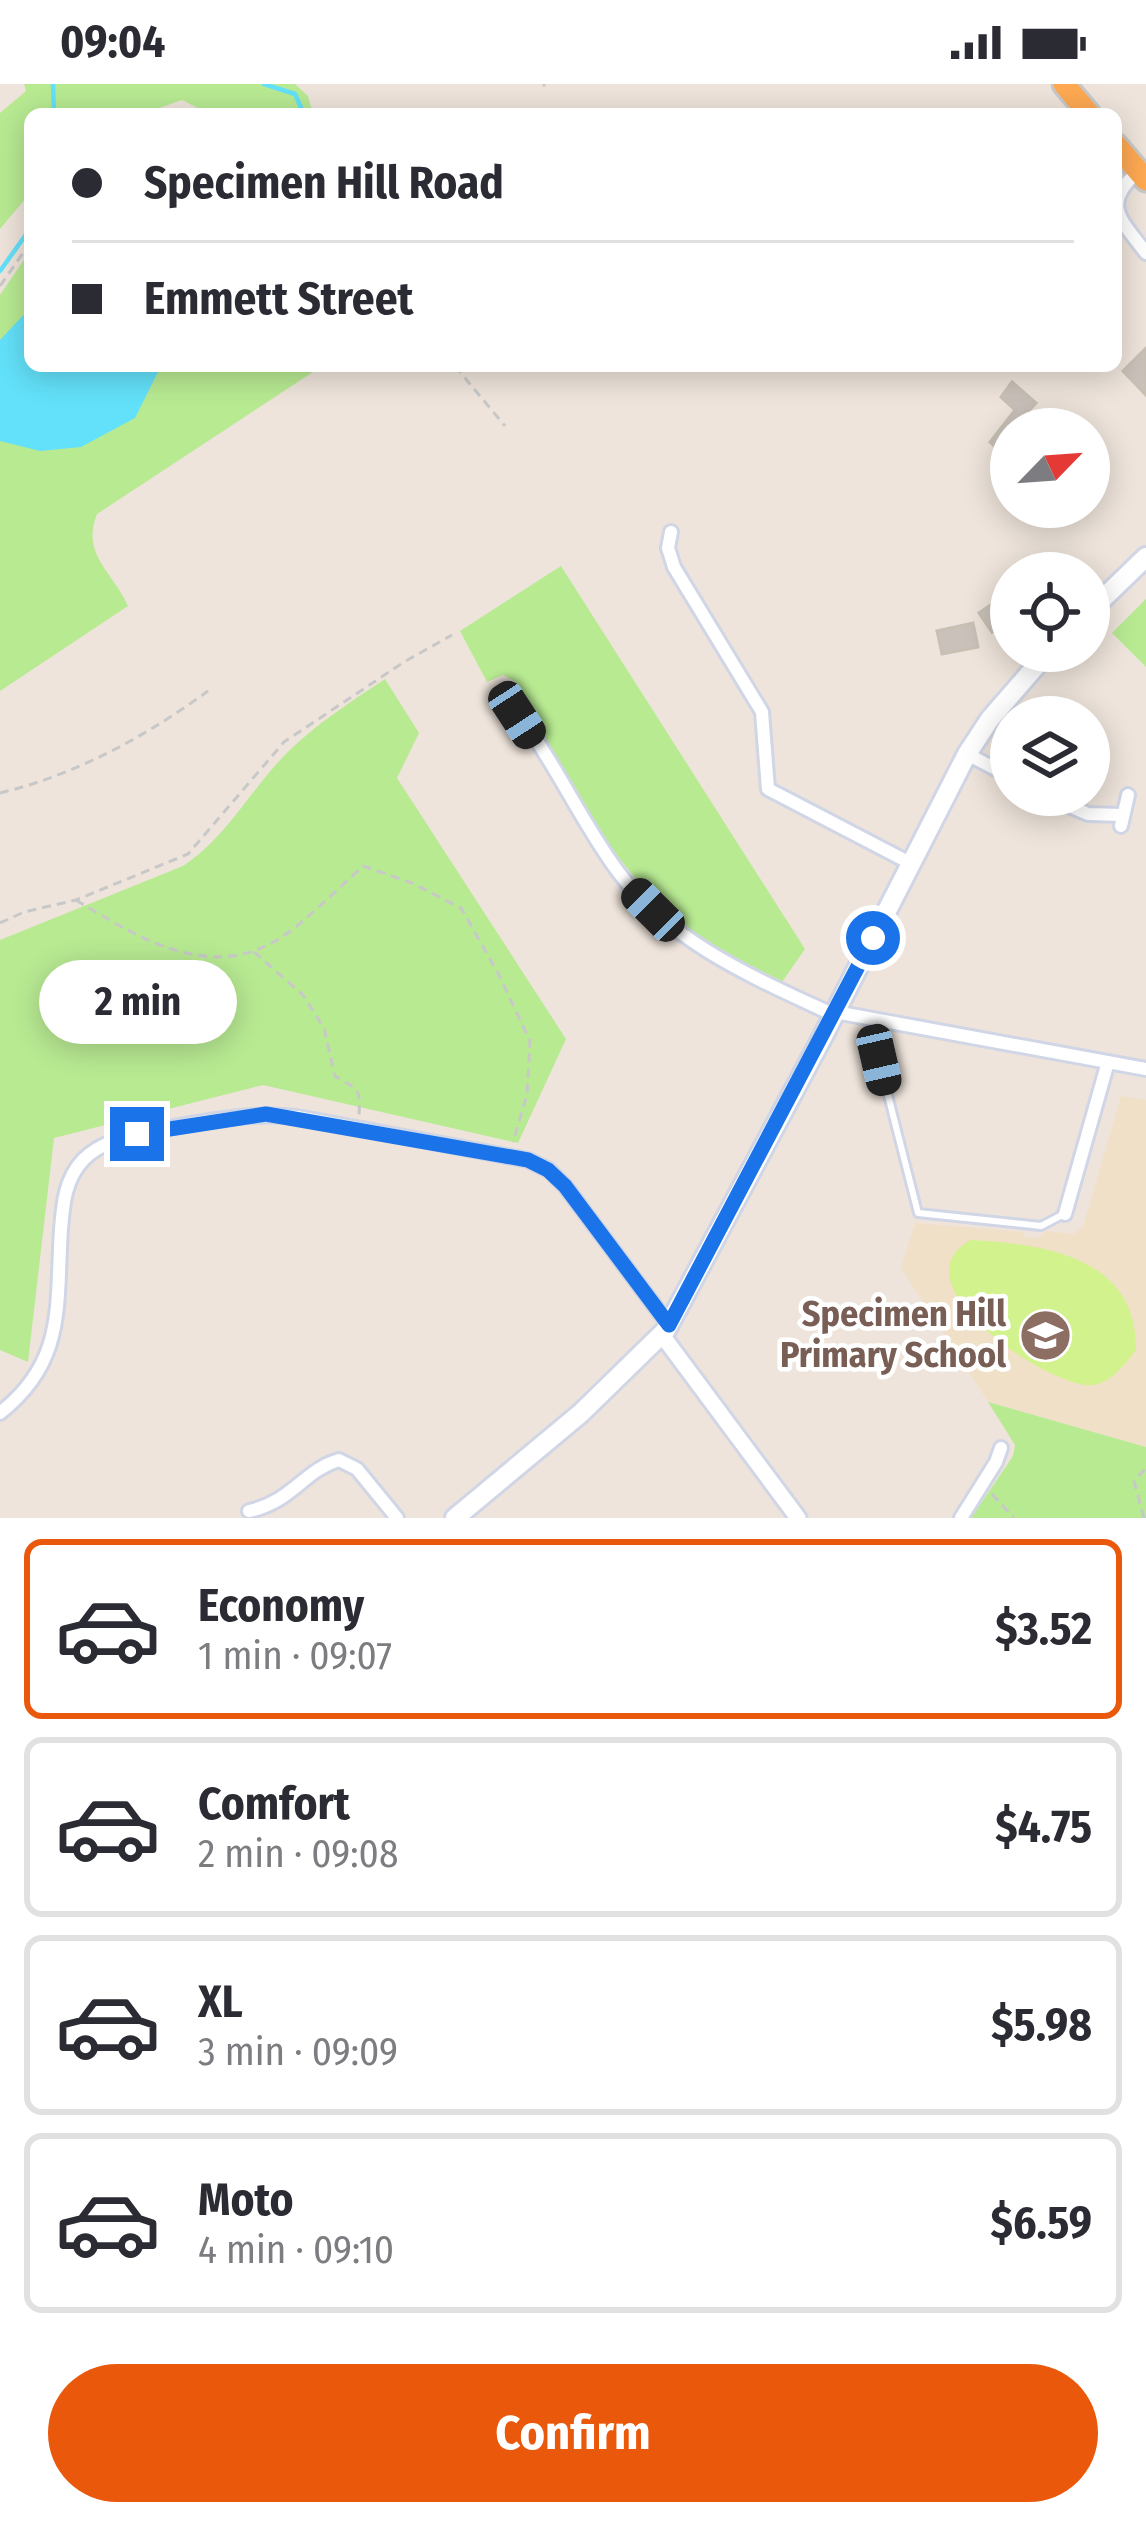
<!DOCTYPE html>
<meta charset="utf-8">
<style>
:root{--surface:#fff;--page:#f7f7f7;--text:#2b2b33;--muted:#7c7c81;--line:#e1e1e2;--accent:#ea580c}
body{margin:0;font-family:"Fira Sans Condensed",sans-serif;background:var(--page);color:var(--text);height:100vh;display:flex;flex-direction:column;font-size:45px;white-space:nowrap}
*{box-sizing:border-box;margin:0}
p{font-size:39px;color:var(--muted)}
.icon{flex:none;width:66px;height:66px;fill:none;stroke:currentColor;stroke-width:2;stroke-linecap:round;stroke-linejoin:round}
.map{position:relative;height:1434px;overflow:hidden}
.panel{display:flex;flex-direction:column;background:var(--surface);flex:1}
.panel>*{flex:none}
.guide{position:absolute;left:24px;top:24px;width:1098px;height:264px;border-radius:18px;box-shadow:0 6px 30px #0003;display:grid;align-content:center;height:264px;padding:0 48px;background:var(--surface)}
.needle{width:78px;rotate:65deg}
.buttons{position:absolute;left:990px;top:324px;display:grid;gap:24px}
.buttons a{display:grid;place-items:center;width:120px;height:120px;border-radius:50%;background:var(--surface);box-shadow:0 6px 30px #0003;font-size:60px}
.end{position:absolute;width:54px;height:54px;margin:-27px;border:15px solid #1a73e8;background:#fff;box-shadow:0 0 0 6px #fff}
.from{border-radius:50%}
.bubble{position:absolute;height:84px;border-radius:42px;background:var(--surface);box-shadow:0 6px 30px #0003;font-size:39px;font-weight:700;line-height:84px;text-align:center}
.car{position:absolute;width:36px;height:72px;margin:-36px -18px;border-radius:15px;box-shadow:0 0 9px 3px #0007;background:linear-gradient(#222 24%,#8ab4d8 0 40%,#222 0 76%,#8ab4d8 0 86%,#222 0)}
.guide b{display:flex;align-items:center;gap:42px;height:114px;font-size:45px}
.guide b+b{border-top:3px solid var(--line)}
.guide i{width:30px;height:30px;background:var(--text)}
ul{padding:21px 0 0;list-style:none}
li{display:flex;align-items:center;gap:36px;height:180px;margin:0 24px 18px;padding:0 24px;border:6px solid var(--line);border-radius:18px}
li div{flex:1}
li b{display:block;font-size:45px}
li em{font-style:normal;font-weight:700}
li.active{border-color:var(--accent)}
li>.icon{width:108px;height:108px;stroke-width:1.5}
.cta{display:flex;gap:24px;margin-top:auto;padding:24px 48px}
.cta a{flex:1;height:138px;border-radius:72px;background:var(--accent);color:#fff;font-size:48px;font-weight:700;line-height:138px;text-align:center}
.status{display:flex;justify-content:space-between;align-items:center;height:84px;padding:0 60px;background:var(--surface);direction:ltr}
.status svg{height:33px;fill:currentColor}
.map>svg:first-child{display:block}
.education{fill:#f1e0c8}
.green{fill:#b8ea92}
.pitch{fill:#d1f28c}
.water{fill:#63e1fa}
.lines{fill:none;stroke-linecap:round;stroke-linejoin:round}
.stream{stroke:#63e1fa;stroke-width:4.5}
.building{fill:#c9c1ba;stroke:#c9c0b4;stroke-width:3}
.service-casing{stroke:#d0d6e5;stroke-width:12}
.minor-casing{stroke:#d0d6e5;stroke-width:18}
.tertiary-casing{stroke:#d0d6e5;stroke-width:21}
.secondary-casing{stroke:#d0d6e5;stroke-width:24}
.trunk-casing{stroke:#c8c8c8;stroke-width:27}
.path{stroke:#c8c8c8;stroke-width:3;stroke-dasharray:9 6;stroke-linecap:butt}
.service{stroke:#fff;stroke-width:6}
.minor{stroke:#fff;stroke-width:12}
.tertiary{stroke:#fff;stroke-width:15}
.secondary{stroke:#fff;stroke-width:18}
.trunk{stroke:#fea952;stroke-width:21}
.route{stroke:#1a73e8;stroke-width:15}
.labels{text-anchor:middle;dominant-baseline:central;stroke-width:9;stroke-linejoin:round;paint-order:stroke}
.education-label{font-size:36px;font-weight:bold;fill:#785e54;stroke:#fff;text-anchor:end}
</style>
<div class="status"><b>09:04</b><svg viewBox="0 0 49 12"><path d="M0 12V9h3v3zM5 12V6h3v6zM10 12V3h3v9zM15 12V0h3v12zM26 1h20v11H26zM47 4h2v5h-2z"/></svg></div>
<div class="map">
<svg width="1146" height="1434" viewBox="0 0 1146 1434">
<rect width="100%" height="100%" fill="#eee4db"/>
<polygon class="education" points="1121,1012 1146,1016 1146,1363 988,1318 901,1184 915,1139 1024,1148 1025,1153 1039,1154 1046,1147 1073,1150 1083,1143"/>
<g class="green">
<polygon points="24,0 295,0 308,12 313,30 210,30 182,16 142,30 30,30 30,109 0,145 0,29 26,7"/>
<path d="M30,167V282H322L97,430C81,471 112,486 128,522L0,607V211Z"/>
<path d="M561,482L805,865L782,898C754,885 724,872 699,854C619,796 574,705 523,623L516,598L503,591L487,598L460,547Z"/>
<polygon points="1146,515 1146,583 1112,549"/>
<path d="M385,595L419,649L397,694L566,955L518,1059L263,1001L54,1054L28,1278L0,1266V856L183,782C229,752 253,700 293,663C321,637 353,616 385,595Z"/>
<polygon points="988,1318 1146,1363 1146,1434 971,1434 1013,1372 1015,1361"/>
</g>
<path class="pitch" d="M971,1156C1046,1160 1137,1173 1136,1266C1125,1280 1111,1299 1093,1301C1052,1306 891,1199 971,1156Z"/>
<polygon class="water" points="30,224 30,282 161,282 135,334 81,363 40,367 0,357 0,256"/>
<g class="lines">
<g class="stream">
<polyline points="53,0 54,30"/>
<polyline points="264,0 295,10 304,30"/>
<polyline points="440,30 465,30"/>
<polyline points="0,187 30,145"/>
</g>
</g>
<g class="building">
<polygon points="1146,264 1146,311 1123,287"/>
<polygon points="1012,298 1036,319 1027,329 1038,338 1032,345 1011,345 1011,377 990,358 1015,326 1001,313"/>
<polygon points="1011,507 1011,534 992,548 979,529"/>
<polygon points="973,539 978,563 942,570 937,547"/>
</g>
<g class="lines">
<defs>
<polyline id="service" points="879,938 879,976 918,1129 1041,1142 1062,1131"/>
<g id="minor">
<path d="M1141,85C1100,120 1119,133 1146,169"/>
<polyline points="671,448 668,464 674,483 762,628 768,705 910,779"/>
<path d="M502,611C549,663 577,733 619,789C674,861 755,894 834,931"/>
<polyline points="967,670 1011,693"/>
<polyline points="1043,711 1088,730 1121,731"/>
<polyline points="1121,742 1128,711"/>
<polyline points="835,928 1146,985"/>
<polyline points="1065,1130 1108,978"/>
<path d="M0,1329C66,1277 56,1222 61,1145C63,1120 65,1095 83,1076C104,1054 140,1050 168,1044C212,1036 253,1028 297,1033L528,1076L549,1086L565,1102L669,1241"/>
<path d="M249,1427C292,1418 304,1386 339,1376L357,1385L397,1434"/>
<polyline points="961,1434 996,1378 1001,1364"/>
</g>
<polyline id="tertiary" points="662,1251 798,1434"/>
<g id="secondary">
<polyline points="1089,528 1146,473"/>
<polyline points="455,1434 581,1329 666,1246 822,954 967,670 990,635 1049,567"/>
</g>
<g id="trunk">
<polyline points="1064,0 1089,30"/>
<polyline points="1116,61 1146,96"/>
</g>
</defs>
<use href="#service" class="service-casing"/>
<use href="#minor" class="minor-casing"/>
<use href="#tertiary" class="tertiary-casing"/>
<use href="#secondary" class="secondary-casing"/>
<use href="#trunk" class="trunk-casing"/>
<g class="path">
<polyline points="543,0 545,2"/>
<polyline points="0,202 30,159"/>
<polyline points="455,282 505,342"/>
<path d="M0,709C75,691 145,653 208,607"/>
<path d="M76,816C143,857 219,904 293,845C317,826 340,803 363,782L412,799L461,824L498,889L530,957L527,1011L513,1058"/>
<polyline points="0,839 24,828 76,816 188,770 284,658 404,578 452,551"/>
<path d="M254,868L303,911L324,944L335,992C357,1006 361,1002 359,1031"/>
<polyline points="992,1410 1014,1434"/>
<polyline points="1144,1434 1134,1397 1146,1384"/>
</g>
<use href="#service" class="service"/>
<use href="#minor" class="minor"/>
<use href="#tertiary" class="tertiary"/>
<use href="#secondary" class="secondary"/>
<use href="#trunk" class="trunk"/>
</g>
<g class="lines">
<polyline class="route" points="137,1050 266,1030 528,1076 548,1086 565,1102 669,1241 873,854"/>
</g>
<defs>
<symbol id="school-disc" viewBox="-11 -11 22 22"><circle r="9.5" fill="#8d6e63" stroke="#fff"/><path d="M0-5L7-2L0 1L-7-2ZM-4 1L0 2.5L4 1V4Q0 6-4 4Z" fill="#fff"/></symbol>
</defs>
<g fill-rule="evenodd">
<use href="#school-disc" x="1016" y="1222" width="59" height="59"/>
</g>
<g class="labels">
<g class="education-label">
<text x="1006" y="1230">Specimen Hill<tspan x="1006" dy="41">Primary School</tspan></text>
</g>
</g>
</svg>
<div class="buttons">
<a><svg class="needle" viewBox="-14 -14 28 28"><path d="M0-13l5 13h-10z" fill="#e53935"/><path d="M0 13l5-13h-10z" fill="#7c7c81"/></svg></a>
<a><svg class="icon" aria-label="locate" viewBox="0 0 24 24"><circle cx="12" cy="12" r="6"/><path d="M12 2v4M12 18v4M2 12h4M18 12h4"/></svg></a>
<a><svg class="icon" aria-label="layers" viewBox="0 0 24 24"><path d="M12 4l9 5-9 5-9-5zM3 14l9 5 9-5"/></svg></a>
</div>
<i class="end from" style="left:873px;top:854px"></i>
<i class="end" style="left:137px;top:1050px"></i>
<div class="bubble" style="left:39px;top:876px;width:198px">2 min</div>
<i class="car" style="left:517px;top:631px;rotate:147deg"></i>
<i class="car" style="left:653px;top:826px;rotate:315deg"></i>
<i class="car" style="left:879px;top:976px;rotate:167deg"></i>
<div class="guide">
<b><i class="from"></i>Specimen Hill Road</b>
<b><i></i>Emmett Street</b>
</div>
</div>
<section class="panel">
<ul>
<li class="active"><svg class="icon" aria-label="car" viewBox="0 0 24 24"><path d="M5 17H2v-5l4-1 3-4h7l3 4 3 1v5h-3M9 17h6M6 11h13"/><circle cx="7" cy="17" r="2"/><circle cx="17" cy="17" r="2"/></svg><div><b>Economy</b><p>1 min · 09:07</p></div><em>$3.52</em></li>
<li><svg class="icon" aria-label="car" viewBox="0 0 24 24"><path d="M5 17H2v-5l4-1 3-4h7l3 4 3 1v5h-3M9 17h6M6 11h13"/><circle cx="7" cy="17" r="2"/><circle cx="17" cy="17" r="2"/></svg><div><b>Comfort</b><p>2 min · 09:08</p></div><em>$4.75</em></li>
<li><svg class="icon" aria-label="car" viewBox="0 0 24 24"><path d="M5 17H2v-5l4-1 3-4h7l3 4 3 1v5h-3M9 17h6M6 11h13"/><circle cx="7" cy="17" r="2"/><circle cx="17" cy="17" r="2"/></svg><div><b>XL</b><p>3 min · 09:09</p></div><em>$5.98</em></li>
<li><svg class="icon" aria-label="car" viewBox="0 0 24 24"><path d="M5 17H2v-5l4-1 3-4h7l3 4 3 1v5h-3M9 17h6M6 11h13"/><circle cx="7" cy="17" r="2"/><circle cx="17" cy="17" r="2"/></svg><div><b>Moto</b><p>4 min · 09:10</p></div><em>$6.59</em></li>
</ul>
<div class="cta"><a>Confirm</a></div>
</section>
